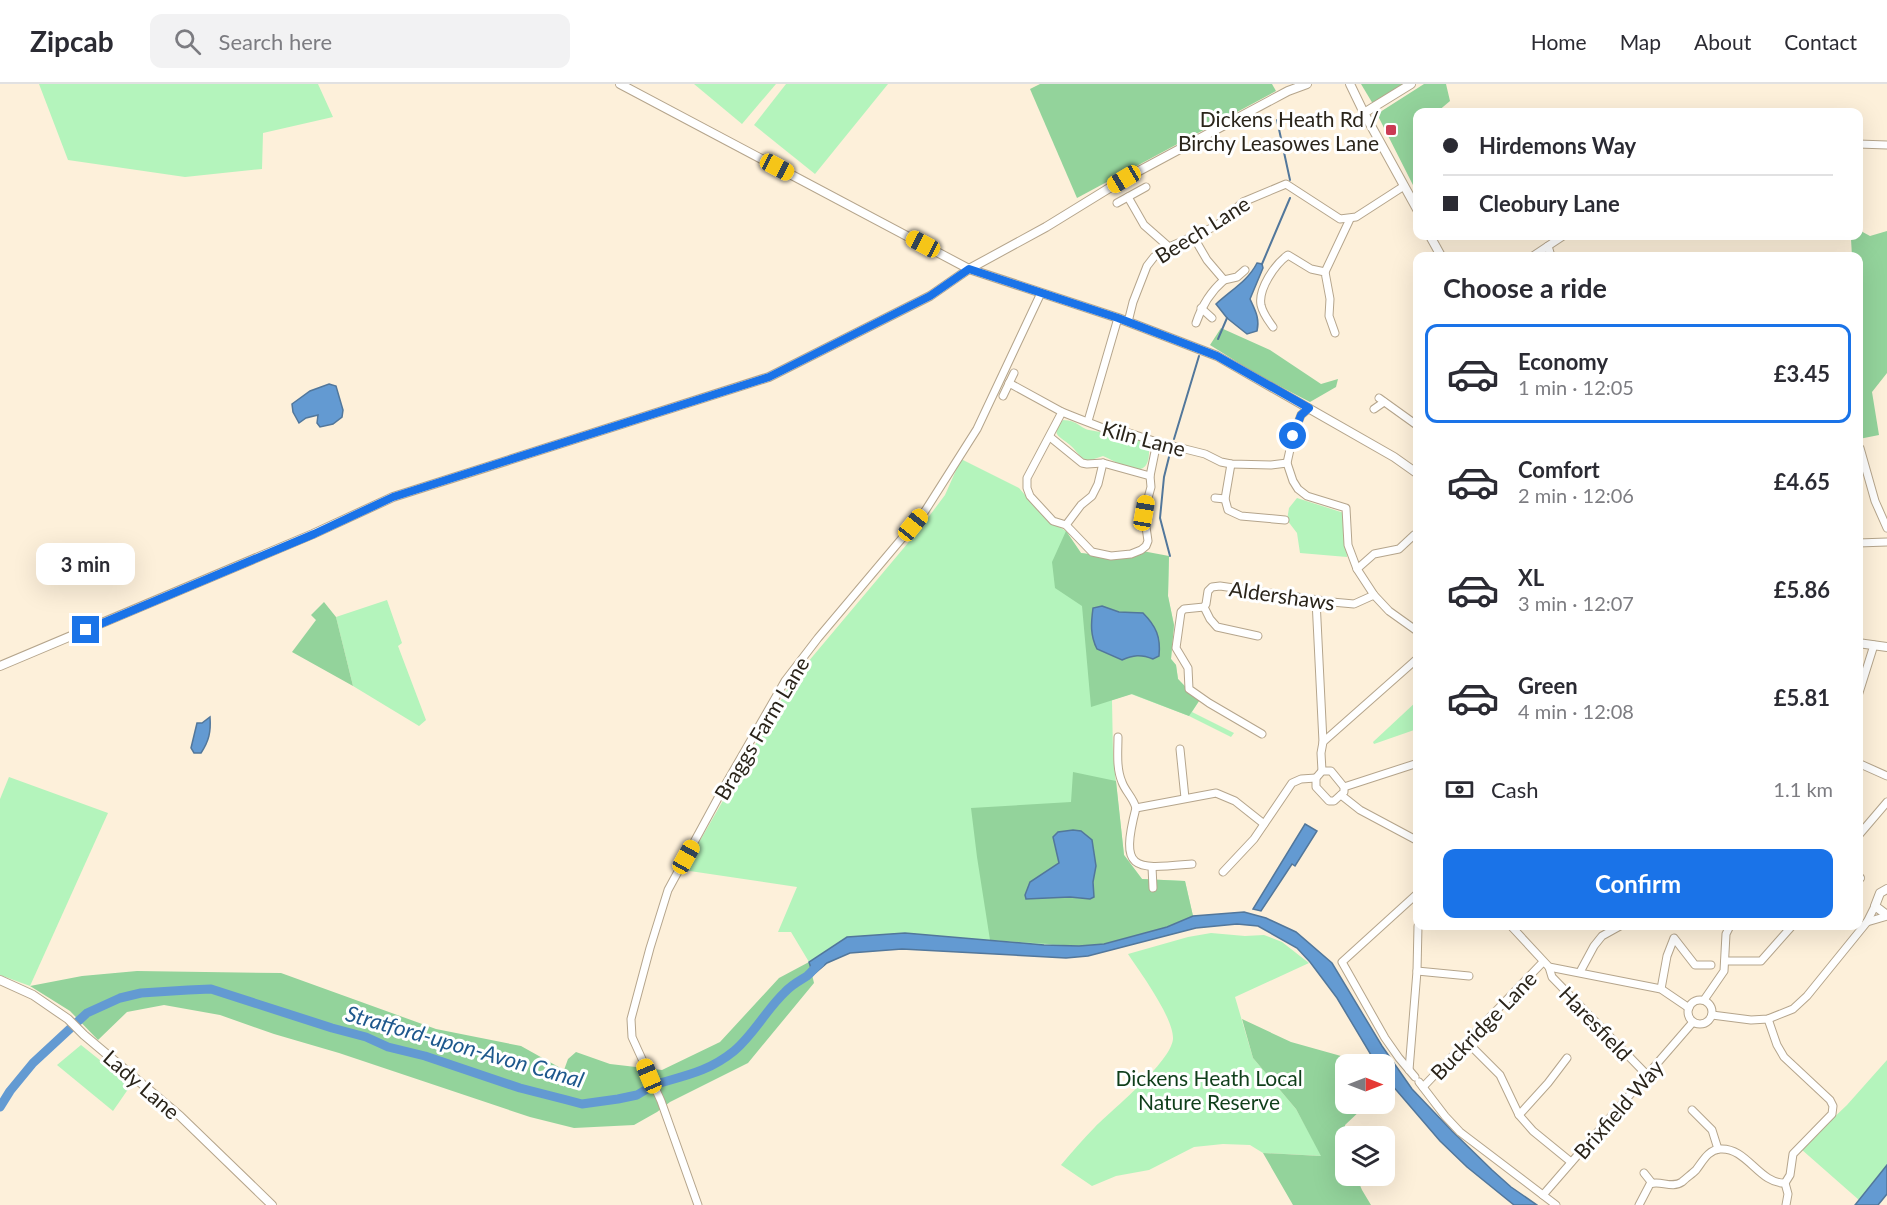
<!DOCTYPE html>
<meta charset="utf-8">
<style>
:root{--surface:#fff;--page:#f2f2f3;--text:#2b2b33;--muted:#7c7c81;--line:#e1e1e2;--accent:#1a73e8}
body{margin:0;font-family:Lato,sans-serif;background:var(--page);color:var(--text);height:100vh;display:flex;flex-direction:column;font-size:22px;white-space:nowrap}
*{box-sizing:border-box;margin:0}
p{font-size:20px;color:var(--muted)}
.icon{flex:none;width:33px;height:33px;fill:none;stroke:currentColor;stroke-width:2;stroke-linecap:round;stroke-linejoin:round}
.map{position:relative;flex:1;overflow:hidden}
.details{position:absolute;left:1413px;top:168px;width:450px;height:678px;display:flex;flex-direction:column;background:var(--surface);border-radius:12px;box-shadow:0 6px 24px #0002}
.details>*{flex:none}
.top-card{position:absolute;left:1413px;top:24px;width:450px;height:132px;border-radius:12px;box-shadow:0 6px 24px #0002;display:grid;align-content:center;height:132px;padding:0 30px;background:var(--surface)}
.needle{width:39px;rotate:90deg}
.controls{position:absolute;left:1335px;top:970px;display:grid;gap:12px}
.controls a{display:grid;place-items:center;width:60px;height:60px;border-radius:12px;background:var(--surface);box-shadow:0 6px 24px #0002;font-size:30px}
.end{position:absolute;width:27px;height:27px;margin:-14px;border:8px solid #1a73e8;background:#fff;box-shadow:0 0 0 3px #fff}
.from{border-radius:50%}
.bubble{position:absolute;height:42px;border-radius:12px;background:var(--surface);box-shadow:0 6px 24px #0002;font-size:20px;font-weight:700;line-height:42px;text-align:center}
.car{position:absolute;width:18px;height:36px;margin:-18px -9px;border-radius:8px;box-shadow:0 0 4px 2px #0007;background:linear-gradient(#f5c518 24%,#345 0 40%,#f5c518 0 76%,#345 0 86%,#f5c518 0)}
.top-card b{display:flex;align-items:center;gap:21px;height:57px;font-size:22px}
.top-card b+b{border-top:2px solid var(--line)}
.top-card i{width:15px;height:15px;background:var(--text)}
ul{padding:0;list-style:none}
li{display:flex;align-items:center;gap:18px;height:99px;margin:0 12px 9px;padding:0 18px;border:3px solid transparent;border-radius:12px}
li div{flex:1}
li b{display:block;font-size:22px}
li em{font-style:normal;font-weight:700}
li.selected{border-color:var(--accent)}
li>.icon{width:54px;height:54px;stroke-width:1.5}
h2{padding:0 30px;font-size:27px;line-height:72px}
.pay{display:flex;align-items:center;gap:15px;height:66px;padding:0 30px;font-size:22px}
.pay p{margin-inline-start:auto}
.button{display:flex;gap:12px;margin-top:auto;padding:12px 30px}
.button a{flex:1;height:69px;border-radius:12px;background:var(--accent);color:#fff;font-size:24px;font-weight:700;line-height:69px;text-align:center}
header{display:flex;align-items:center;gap:36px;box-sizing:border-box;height:84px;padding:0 30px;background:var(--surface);border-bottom:2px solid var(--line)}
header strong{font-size:28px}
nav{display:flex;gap:33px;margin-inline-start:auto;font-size:21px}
.search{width:420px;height:54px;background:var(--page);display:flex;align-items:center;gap:15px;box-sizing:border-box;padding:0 21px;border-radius:12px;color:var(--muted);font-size:22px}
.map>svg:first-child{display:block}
.green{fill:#b4f4bc}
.forest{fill:#93d39b}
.water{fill:#639ad2;stroke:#52779b;stroke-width:1.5}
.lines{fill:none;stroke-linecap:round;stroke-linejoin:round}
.stream{stroke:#52779b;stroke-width:2}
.canal{stroke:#639ad2;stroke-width:9}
.minor-casing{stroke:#b5a58c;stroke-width:9}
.tertiary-casing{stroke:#b5a58c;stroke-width:10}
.minor{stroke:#fff;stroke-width:7}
.tertiary{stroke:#fff;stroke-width:8}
.route{stroke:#1a73e8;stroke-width:8}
.poi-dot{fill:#cb3b54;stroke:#fff;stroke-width:2}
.labels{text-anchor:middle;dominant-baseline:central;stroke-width:6;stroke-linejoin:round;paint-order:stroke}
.poi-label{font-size:21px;fill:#2a241a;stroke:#fff;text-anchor:end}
.street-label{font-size:21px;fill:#2a241a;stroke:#fff}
.park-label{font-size:21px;fill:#0f3e1a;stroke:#fff}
.water-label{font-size:22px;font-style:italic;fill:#1e588d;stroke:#fff}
</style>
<header>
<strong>Zipcab</strong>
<div class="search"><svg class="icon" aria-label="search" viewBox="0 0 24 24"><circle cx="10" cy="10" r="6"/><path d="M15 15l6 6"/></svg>Search here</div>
<nav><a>Home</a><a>Map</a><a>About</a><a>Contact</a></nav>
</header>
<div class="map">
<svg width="1887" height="1121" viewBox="0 0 1887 1121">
<rect width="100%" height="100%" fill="#fdf0da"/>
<g class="green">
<polygon points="39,0 318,0 333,33 263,49 262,85 185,93 68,76"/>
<polygon points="694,0 776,0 742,40"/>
<polygon points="786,0 888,0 815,90 754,41"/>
<path d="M1063,336C1079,337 1078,343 1089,346C1111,351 1132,347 1149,363C1151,401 1124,381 1103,372L1088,377C1079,373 1077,367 1070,361C1060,352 1049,351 1063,336Z"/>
<path d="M961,375L1019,404L1047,436L1066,447L1081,469L1104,472H1169L1168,512L1174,541L1171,575L1176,581L1178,595L1199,617L1192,628L1234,649L1231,653L1189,632L1131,610L1112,616L1113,671L1124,771L1142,795L1185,797L1193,832C1156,847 1118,859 1079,862L847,853L809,878L791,848H778L797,803L683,786L792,597L918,447L945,411Z"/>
<polygon points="1297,414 1344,429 1347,473 1300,469 1297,449 1287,436 1289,424"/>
<polygon points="387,516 402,559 398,562 426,636 419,642 353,602 336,533"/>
<polygon points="1417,617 1417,645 1374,660 1373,658"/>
<polygon points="9,693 108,729 30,902 0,891 0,715"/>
<path d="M1211,849L1245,852L1264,851L1282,858L1309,879L1235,913L1253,974L1296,1025L1322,1072L1263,1069L1250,1061L1223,1060L1194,1063L1149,1086L1116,1092L1092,1102L1061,1081C1072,1068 1083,1055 1095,1043C1112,1026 1171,978 1173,955C1174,934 1140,888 1128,870L1188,853Z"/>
<polygon points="81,961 131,1001 113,1027 57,981"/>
<polygon points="1887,976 1887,1081 1859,1116 1801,1065 1847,1021"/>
</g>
<g class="forest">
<polygon points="1040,0 1272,0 1276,7 1077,114 1030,5"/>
<polygon points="1361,0 1403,0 1373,20"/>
<polygon points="1424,0 1446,0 1450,17 1437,28 1418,28 1416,107 1377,30"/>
<polygon points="1859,146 1870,152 1887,147 1887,289 1872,308 1879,351 1859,355 1858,172 1852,172 1851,155 1840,152 1858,152"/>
<polygon points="1221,244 1270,266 1321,300 1338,295 1336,303 1310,318 1258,291 1210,261"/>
<polygon points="1066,447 1081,469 1104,472 1137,466 1169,472 1168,512 1174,541 1171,575 1176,581 1178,595 1199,617 1189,632 1132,610 1091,623 1082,522 1055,504 1052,478"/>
<polygon points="324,518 336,533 353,602 292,568 316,536 311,531"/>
<polygon points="1073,688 1116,697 1124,771 1142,795 1185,797 1193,832 1167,843 1104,860 1079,862 990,856 977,773 971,724 1071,718"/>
<polygon points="809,878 814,899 748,979 670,1018 657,1028 634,1041 574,1044 530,1033 339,969 274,950 220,931 164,921 127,928 98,956 70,927 30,902 82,892 137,887 281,889 436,945 521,962 564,986 568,975 576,968 610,980 662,986 720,958 779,894"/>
<polygon points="1242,935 1291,958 1341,972 1349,981 1346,981 1346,1020 1364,1020 1363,1024 1345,1041 1346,1092 1356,1092 1362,1106 1371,1121 1293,1121 1263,1069 1321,1072 1296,1025 1253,974"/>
</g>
<g class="water">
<path d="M1257,179L1262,180L1263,184L1250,215C1255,226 1260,234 1257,247L1247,250L1227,234L1216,220C1231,206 1248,197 1257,179Z"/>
<polygon points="329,300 336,302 343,326 342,333 333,340 320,343 317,339 318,331 306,334 299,339 293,328 292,320 310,307"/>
<path d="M1102,522L1119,528L1143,529C1156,542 1161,553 1159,572L1153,575C1141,570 1133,571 1122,576L1097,565C1090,551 1091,539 1093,524Z"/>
<path d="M210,633C211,648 209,657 201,669H194L191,664L197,639H202Z"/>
<polygon points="1305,740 1317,747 1295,782 1292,780 1261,827 1253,825"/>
<polygon points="1073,746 1081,747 1092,756 1096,782 1093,798 1094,813 1090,815 1070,813 1026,815 1025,811 1030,798 1059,779 1053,753 1058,748"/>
<polygon points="1244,828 1266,834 1296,848 1332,879 1382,962 1412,1005 1452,1047 1492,1086 1511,1103 1537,1121 1514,1121 1467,1083 1440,1057 1385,993 1384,981 1377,981 1337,914 1310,878 1297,864 1258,842 1237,840 1196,844 1088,872 1066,874 902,865 850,869 827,879 813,891 809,878 847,853 905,849 1044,861 1079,862 1104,860 1167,843 1193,832"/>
<polygon points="1887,1081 1887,1110 1878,1121 1855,1121"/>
</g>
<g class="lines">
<g class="stream">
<polyline points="1277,36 1290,96"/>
<polyline points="1262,180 1290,114"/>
<polyline points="1218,255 1227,234"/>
<polyline points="1174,355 1199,272"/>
<polyline points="1170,369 1164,393 1160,434 1170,472"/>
</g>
<path class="canal" d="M0,1023L10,1007L33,979L87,929L120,914L141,909L188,906L211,905L332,944L366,953L388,963L425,972L520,1004L567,1016L582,1020L618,1015L637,1011L647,1005L650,1002C682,992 707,989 734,967C754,950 766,926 785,908C791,901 799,897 807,892C812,888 815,883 820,879"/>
<defs>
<g id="minor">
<polyline points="1858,60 1887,61"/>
<polyline points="1128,113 1144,141 1169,163"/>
<polyline points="1117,119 1146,103"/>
<polyline points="1193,152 1207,176 1224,196 1237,193 1245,186"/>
<polyline points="1548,162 1551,172"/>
<polyline points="1533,172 1563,152"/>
<polyline points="1325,188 1350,135"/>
<polyline points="1201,224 1212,234"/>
<polyline points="1128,238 1133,218 1147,182 1154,173 1169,163 1216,142 1243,118 1286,100 1340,135 1356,133 1404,102"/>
<path d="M1196,239C1202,221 1210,208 1224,196"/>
<path d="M1273,243C1268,236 1263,230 1261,221C1258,205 1275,180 1288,171L1311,185L1325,188L1330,215L1329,232L1335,249"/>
<polyline points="1009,299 1062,328 1077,334 1103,344 1120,348 1126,348 1157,358 1205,370 1221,378 1231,380 1271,381 1287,379"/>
<polyline points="1003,312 1014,289"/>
<polyline points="1379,314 1418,342"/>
<polyline points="1309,324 1301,331 1293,352 1287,379 1293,397 1298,405 1307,412 1346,424 1348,461 1357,485 1374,511 1389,527 1417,547"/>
<polyline points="1374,325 1384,318"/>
<polyline points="1062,328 1027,394 1027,404 1030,412 1053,437 1066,441 1092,468 1111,472 1131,470 1141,466 1146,462 1148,457 1144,429 1151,403 1150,392 1157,358"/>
<polyline points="1088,337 1118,234"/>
<polyline points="1050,353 1082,379 1087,380 1103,379 1150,392"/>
<polyline points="1858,363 1860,364 1875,417 1887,444"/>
<polyline points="1231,380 1225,415 1228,426 1241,432 1285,436"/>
<polyline points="1215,414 1225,415"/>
<polyline points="1066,441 1081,421 1092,412 1098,400 1103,379"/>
<polyline points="1858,459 1887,458"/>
<polyline points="1357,485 1374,470 1399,465 1414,451"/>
<polyline points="1316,516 1323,658"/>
<polyline points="1204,523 1210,535 1217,543 1258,552"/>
<polyline points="1858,612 1874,561"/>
<polyline points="1262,650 1209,619 1189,605 1188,584 1176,564 1181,528 1184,525 1204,523 1206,520 1208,507 1212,503 1220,502 1332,518 1354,520 1374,511"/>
<path d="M1118,653C1118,667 1116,684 1122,698C1125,707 1133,713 1136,724"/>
<polyline points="1180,665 1185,714"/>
<polyline points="1858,679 1887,692"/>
<polyline points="1322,687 1321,669 1323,658 1418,574"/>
<polygon points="1322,687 1331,687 1344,703 1344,708 1334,717 1329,717 1316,703 1316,694"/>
<polyline points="1344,703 1418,679"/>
<polyline points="1341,711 1360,726 1418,757"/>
<polyline points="1858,752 1887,718"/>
<path d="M1192,780C1135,785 1119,789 1136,724L1216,709L1235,717L1264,740"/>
<polyline points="1152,783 1153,804"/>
<polyline points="1223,788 1254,755 1292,699 1301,695 1316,694"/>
<polyline points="1867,838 1887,832"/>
<polyline points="1511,842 1549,883 1661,905 1689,924"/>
<polyline points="1725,877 1761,877 1792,842"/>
<polyline points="1549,883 1552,893 1648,992"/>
<polyline points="1417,887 1469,892"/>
<polyline points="1580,888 1594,862 1602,852 1620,842"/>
<polyline points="1661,905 1667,872 1674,854 1695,881 1711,881"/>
<circle cx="1700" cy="928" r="12"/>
<polyline points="1704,916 1724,887 1726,850 1730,842"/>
<polyline points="1712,931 1751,936 1768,935 1793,925 1807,912 1867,838 1875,822"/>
<polyline points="1467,958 1500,991 1519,1031 1533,1047 1571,1078"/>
<polyline points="1409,986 1417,887 1418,842"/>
<polyline points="1415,993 1399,974 1385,954 1342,878 1418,809"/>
<polyline points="1419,998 1445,1032 1460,1048 1556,1121"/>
<polyline points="1423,1003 1543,878"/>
<polyline points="1692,1026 1712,1046 1718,1065"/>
<polyline points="1519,1031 1548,999 1567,974"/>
<polyline points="1644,1089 1652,1099"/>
<polyline points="1785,1099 1788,1110 1786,1121"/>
<polyline points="1543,1111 1693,938"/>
<polyline points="698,1121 661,1017 632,953 631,935 650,864 668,806 724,703 785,597 818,554 925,427 977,345 1041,209"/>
<path d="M1639,1121L1650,1100C1660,1096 1672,1105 1682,1098C1686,1094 1692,1090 1696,1086C1703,1077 1708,1066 1720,1065C1747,1063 1759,1100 1785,1099L1790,1091L1793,1070L1832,1030L1833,1022L1830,1016L1784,973L1777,961L1768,935"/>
</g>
<g id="tertiary">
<polyline points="620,0 969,185 1118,234 1217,272 1394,373 1418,390"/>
<polyline points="1350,0 1364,29 1418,127"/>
<polyline points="1364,29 1411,0"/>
<polyline points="1430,152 1441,172"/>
<polyline points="1858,559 1887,563"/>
<polyline points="0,582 313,450 393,413 769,293 930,212 969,185 1046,143 1124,95 1288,7 1307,0"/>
<polyline points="1858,792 1860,794"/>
<polyline points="1887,805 1880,809 1875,822 1887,831"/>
<polyline points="0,896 33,911 68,935 84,951 180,1032 272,1121"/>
</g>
</defs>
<use href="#minor" class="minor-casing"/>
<use href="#tertiary" class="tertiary-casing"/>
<use href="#minor" class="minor"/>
<use href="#tertiary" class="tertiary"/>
</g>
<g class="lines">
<polyline class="route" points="86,546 314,450 393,413 769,293 930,212 969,185 1118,234 1217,272 1309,324 1301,331 1293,352"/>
</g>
<rect class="poi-dot" x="1385" y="40" width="12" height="12" rx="3"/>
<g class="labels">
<g class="poi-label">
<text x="1379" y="34">Dickens Heath Rd /<tspan x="1379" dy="24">Birchy Leasowes Lane</tspan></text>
</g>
<g class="street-label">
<text transform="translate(1202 145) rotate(-32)">Beech Lane</text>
<text transform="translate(1144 354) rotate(15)">Kiln Lane</text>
<text transform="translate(1282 511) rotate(8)">Aldershaws</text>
<text transform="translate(761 644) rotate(-59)">Braggs Farm Lane</text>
<text transform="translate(1596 939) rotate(46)">Haresfield</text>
<text transform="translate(1483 941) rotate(-46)">Buckridge Lane</text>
<text transform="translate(142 1000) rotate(41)">Lady Lane</text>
<text transform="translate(1618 1025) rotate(-49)">Brixfield Way</text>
</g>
<g class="park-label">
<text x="1209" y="993">Dickens Heath Local<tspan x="1209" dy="24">Nature Reserve</tspan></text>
</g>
<g class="water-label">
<text transform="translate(465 962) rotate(16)">Stratford-upon-Avon Canal</text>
</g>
</g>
</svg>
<div class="controls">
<a><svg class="needle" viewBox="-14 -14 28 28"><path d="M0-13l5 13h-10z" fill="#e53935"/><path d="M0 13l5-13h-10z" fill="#7c7c81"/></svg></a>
<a><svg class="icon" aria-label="layers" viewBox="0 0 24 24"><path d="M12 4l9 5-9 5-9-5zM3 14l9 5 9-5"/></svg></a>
</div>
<i class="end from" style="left:1293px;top:352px"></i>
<i class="end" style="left:86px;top:546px"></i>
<div class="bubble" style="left:36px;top:459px;width:99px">3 min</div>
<i class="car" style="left:777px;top:83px;rotate:118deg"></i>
<i class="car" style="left:1124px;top:95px;rotate:239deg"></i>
<i class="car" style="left:923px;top:160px;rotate:298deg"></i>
<i class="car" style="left:1144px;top:429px;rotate:10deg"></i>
<i class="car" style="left:913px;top:441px;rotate:39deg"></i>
<i class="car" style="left:686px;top:773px;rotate:29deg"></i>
<i class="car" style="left:649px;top:992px;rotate:337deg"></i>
<div class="top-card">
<b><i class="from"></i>Hirdemons Way</b>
<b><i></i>Cleobury Lane</b>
</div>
<section class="details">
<h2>Choose a ride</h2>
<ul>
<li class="selected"><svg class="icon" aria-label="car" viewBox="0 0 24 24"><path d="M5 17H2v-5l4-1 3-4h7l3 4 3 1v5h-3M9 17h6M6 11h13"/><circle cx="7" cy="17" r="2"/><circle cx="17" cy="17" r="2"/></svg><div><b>Economy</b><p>1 min · 12:05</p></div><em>£3.45</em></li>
<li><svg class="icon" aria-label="car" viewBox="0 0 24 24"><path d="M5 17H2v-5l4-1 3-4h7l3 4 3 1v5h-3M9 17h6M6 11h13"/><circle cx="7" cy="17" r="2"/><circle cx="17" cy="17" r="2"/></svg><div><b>Comfort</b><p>2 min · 12:06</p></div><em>£4.65</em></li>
<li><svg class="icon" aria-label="car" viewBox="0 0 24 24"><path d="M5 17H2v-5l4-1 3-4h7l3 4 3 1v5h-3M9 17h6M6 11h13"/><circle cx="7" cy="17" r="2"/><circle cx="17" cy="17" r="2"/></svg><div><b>XL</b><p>3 min · 12:07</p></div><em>£5.86</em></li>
<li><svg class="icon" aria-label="car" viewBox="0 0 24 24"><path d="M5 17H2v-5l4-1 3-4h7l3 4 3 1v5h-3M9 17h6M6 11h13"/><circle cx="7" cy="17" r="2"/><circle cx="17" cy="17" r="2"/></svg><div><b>Green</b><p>4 min · 12:08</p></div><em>£5.81</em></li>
</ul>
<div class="pay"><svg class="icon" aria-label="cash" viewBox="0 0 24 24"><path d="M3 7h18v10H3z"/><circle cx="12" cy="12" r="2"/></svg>Cash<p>1.1 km</p></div>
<div class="button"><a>Confirm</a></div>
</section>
</div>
